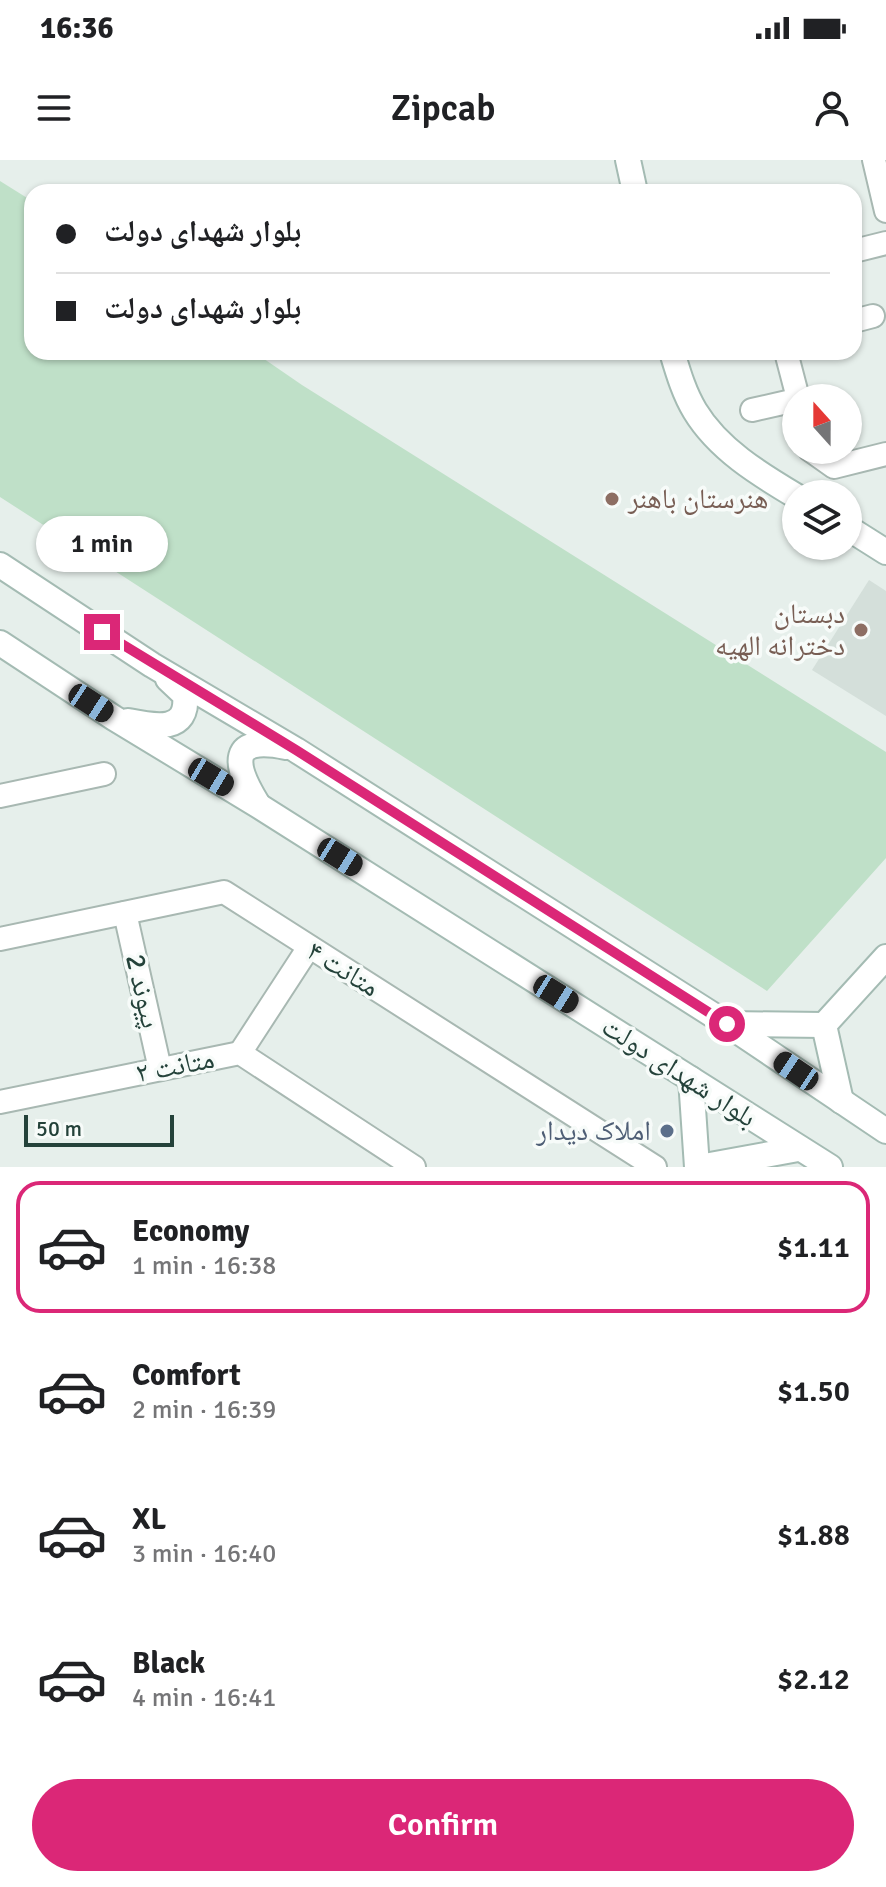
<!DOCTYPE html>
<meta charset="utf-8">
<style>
:root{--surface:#fff;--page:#f2f2f2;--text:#202124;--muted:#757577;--line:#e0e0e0;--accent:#db2777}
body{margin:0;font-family:Signika,"Noto Naskh Arabic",sans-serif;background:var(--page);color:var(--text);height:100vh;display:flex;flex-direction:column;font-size:30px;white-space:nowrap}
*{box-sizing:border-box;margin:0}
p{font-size:26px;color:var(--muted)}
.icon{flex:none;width:44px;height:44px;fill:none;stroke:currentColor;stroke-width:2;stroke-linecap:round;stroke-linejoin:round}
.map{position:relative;height:1007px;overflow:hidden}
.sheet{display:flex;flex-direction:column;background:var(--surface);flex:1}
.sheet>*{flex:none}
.top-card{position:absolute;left:24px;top:24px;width:838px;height:176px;border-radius:24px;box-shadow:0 2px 6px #0004;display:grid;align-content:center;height:176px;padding:0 32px;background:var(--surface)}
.needle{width:52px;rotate:339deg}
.buttons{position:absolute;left:782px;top:224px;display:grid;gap:16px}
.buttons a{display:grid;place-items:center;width:80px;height:80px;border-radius:50%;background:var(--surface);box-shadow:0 2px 6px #0004;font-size:40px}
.scale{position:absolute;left:24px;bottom:20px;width:150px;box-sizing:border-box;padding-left:8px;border:4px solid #24423a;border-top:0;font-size:22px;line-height:28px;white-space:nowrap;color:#24423a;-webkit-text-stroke:6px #f7fbf9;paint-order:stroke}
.end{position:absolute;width:36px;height:36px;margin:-18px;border:10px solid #db2777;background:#fff;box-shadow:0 0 0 4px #fff}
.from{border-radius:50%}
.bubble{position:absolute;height:56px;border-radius:28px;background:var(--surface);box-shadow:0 2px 6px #0004;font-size:26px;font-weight:600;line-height:56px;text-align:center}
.car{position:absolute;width:24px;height:48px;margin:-24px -12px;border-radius:10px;box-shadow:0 0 6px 2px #0007;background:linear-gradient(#222 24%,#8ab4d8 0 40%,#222 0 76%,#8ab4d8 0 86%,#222 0)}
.top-card b{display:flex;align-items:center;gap:28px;height:76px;font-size:30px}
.top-card b+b{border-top:2px solid var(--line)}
.top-card i{width:20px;height:20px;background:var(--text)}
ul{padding:14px 0 0;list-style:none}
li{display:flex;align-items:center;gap:24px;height:132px;margin:0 16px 12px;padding:0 16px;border:4px solid transparent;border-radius:24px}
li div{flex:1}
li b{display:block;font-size:30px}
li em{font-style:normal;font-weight:600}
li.current{border-color:var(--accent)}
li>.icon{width:72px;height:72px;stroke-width:1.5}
.primary-button{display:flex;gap:16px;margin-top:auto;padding:16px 32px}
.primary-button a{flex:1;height:92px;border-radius:48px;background:var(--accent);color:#fff;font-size:32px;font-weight:600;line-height:92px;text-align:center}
.status{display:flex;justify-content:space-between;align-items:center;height:56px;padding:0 40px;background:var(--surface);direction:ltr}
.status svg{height:22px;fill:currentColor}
header{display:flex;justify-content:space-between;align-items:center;height:104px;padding:0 32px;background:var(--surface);font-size:36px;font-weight:600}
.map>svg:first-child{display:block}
.built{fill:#d4dfda}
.green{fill:#bfe0c8}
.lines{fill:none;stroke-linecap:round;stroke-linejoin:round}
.street-casing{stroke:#a8b8b2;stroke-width:26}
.secondary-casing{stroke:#a4bbb3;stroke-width:28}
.street{stroke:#fff;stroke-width:22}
.secondary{stroke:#fff;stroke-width:24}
.route{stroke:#db2777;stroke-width:10}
.education-dot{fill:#8d6e63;stroke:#f7fbf9;stroke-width:3}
.service-dot{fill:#5c6f8a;stroke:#f7fbf9;stroke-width:3}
.labels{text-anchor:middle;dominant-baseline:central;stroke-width:7;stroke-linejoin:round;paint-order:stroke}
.education-label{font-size:28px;fill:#785e54;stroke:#f7fbf9;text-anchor:start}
.street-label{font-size:28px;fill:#24423a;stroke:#f7fbf9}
.service-label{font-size:28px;fill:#4e5e75;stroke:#f7fbf9;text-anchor:end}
</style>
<div class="status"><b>16:36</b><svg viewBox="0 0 49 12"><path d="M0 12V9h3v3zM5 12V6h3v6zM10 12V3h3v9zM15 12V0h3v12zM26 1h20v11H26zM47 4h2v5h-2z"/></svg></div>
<header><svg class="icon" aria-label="menu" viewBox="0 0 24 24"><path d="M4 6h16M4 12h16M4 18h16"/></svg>Zipcab<svg class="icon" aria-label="person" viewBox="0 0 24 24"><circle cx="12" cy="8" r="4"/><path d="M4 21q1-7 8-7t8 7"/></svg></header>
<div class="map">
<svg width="886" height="1007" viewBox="0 0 886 1007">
<rect width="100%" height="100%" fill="#e6efeb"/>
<polygon class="built" points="869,420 886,431 886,556 812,510"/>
<polygon class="green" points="0,21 32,41 32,192 254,192 302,225 886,592 886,698 767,831 0,337"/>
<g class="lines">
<defs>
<g id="street">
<polyline points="874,0 886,51"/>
<polyline points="854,91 886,83"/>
<polyline points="854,161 873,156"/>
<polyline points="786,192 798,238"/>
<polyline points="752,250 796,240"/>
<polyline points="810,290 834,307 886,294"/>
<polyline points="0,636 104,614"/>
<polyline points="125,753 160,909"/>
<polyline points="0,779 224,732 655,1007"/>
<polyline points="240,893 309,787"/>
<polyline points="0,942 240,893 414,1007"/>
</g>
<g id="secondary">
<polyline points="628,0 635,32"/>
<path d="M672,192C678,212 684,233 695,251C718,289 759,314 796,336"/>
<polyline points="848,368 886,392"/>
<polyline points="0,405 152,505 296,590 727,864 886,971"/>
<polyline points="0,483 114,558 259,646 830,1007"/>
<path d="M128,561C153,566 189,574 185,535L168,519"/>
<path d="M257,643C234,605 228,575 286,587"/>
<polyline points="727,864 824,865"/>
<polyline points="824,865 886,797"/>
<polyline points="824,865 841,941"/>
<polyline points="691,919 697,1007"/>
<polyline points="699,1007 798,989"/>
</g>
</defs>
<use href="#street" class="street-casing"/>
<use href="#secondary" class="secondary-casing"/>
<use href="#street" class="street"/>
<use href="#secondary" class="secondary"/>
</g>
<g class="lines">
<polyline class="route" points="102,472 296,590 727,864"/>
</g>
<g class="education-dot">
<circle cx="612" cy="339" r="8"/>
<circle cx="861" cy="470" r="8"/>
</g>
<circle class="service-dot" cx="667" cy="971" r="8"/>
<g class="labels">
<g class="education-label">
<text x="628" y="339">هنرستان باهنر</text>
<text x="845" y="454" text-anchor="end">دبستان<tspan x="845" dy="32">دخترانه الهیه</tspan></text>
</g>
<g class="street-label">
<text transform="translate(343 809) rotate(32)">متانت ۴</text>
<text transform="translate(143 831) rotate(77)">پیوند 2</text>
<text transform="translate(175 906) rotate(-11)">متانت ۲</text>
<text transform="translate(679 912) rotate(33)">بلوار شهدای دولت</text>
</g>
<g class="service-label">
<text x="651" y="971">املاک دیدار</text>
</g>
</g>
</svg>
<div class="buttons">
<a><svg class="needle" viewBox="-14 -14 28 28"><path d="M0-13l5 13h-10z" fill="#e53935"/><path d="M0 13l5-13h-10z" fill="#757577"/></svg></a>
<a><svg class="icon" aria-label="layers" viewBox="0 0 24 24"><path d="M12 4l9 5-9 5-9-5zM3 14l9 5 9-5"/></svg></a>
</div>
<div class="scale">50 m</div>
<i class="end from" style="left:727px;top:864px"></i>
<i class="end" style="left:102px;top:472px"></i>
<div class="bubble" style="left:36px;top:356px;width:132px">1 min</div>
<i class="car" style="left:91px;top:543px;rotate:123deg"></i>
<i class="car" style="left:211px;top:617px;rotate:121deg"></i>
<i class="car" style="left:340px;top:697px;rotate:122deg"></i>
<i class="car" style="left:556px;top:834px;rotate:122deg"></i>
<i class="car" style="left:796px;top:911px;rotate:304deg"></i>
<div class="top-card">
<b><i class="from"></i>بلوار شهدای دولت</b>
<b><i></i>بلوار شهدای دولت</b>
</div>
</div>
<section class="sheet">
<ul>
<li class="current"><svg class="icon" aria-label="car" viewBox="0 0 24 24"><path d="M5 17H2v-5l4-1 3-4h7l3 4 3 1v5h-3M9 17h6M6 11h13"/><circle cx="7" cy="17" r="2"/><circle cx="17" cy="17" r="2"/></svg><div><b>Economy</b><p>1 min · 16:38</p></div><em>$1.11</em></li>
<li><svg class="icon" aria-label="car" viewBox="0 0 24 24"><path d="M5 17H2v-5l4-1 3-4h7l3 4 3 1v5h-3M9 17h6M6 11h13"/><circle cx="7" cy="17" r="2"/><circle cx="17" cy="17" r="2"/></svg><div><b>Comfort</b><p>2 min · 16:39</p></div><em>$1.50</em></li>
<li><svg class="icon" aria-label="car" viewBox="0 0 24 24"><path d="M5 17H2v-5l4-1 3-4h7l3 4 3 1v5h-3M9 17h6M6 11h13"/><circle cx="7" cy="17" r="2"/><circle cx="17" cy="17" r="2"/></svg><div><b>XL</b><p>3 min · 16:40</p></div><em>$1.88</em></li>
<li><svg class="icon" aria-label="car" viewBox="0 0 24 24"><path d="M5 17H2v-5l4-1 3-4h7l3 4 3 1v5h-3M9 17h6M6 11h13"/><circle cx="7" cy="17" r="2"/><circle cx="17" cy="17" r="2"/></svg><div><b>Black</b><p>4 min · 16:41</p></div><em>$2.12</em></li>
</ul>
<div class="primary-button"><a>Confirm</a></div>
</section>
